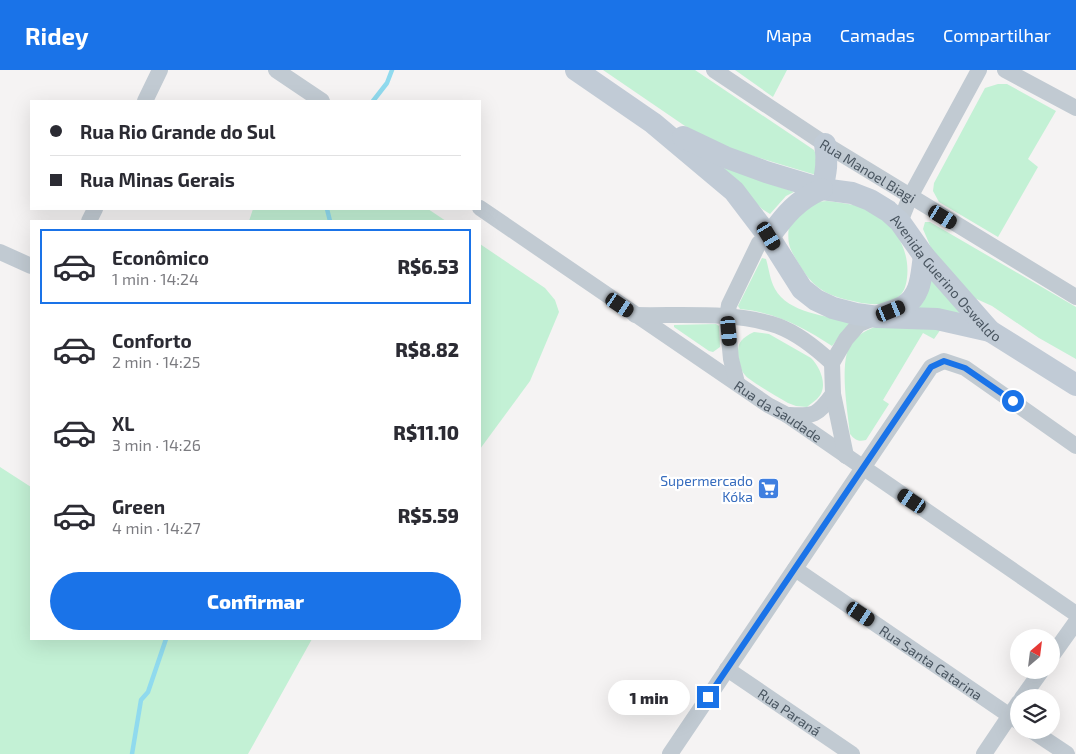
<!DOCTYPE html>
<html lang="pt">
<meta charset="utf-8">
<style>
:root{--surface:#fff;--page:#f7f7f7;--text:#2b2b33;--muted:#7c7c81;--line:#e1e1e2;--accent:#1a73e8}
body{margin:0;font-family:"Exo 2",sans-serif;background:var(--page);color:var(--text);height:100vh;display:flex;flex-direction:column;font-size:19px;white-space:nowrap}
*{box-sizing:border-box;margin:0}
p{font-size:16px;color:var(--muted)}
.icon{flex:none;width:28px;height:28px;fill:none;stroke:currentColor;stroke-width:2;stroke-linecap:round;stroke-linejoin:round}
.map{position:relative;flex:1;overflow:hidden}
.side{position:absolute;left:30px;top:150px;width:451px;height:420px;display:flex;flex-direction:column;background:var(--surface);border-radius:0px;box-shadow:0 5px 20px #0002}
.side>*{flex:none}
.guide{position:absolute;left:30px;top:30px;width:451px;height:110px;border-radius:0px;box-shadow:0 5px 20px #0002;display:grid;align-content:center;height:110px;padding:0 20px;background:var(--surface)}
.needle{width:32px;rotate:28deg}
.buttons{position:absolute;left:1010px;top:559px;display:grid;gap:10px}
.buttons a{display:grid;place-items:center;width:50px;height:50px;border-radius:50%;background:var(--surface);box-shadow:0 5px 20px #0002;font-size:25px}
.end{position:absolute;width:22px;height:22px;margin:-11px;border:6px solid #1a73e8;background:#fff;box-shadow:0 0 0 2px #fff}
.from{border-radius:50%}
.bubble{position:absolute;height:35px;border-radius:18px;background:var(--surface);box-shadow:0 5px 20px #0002;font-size:16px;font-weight:800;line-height:35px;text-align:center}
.car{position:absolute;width:15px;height:30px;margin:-15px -8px;border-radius:6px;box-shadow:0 0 4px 1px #0007;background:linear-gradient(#222 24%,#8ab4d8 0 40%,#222 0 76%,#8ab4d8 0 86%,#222 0)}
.guide b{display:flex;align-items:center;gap:18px;height:48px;font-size:19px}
.guide b+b{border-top:1px solid var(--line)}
.guide i{width:12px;height:12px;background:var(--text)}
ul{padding:9px 0 0;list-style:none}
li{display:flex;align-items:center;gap:15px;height:75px;margin:0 10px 8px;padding:0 10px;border:2px solid transparent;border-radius:0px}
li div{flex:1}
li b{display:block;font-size:19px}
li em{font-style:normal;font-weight:800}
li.current{border-color:var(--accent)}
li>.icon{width:45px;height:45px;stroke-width:1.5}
.cta{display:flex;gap:10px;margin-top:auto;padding:10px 20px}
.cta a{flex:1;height:58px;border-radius:30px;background:var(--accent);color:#fff;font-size:20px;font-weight:800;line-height:58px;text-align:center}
header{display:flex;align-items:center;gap:30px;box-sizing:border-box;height:70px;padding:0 25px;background:var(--accent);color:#fff}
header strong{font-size:24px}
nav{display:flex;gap:28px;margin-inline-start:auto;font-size:18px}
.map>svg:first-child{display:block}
.green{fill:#c3f1d5}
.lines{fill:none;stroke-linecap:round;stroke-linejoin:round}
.stream{stroke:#90daee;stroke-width:4.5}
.minor{stroke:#c1cad2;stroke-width:16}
.secondary{stroke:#c1cbd6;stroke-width:22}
.route{stroke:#1a73e8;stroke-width:6}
.labels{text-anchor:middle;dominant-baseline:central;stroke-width:4.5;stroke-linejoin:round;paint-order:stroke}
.street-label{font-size:14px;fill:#4a5661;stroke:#fff}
.shop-label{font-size:14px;fill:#366cbe;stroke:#fff;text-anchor:end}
</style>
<header>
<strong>Ridey</strong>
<nav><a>Mapa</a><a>Camadas</a><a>Compartilhar</a></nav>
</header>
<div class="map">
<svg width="1076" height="684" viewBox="0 0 1076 684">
<rect width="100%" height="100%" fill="#f5f3f3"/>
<g class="green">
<polygon points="603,0 695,0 814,80 819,92 816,105 723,77 685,56"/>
<polygon points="735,0 787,0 773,27"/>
<polygon points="998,14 1007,14 1056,41 1028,89 1038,97 998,167 939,132 933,121 934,113 985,18"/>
<polygon points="725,96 794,122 786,126 770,144 762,139 723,99"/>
<path d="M827,131C844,133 864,135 878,145C898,160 910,183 907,208C906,216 904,223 897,228C885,236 871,235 857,232C828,226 814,220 799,194C789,178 787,174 789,155L816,132Z"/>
<polygon points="253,139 428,139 446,151 249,151"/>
<polygon points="925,152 930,152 1076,237 1076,289 1039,268 992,236 970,226 937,192 923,159"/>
<polygon points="480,174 545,218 555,230 559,242 530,311 480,379"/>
<path d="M762,188L766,189C769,199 770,210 775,219C788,243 827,246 851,252L832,276C804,257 774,242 740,239L738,236Z"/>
<polygon points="931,209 960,240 958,245 915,239"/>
<polygon points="716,254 719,256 720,277 713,282 709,281 674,257 674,255"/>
<path d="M881,255L943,256L934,269L923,263L883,330L889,334L866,370C858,372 855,370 850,364C848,344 839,293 850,276C857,264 868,259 881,255Z"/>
<path d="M754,262L769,264L811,288C821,298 829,318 817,329C814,332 810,334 807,337L796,336L788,333C775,325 760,317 748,308C743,304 741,299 740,294C736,277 737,270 754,262Z"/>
<polygon points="0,397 31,417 31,569 312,569 248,684 0,684"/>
</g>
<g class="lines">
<g class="stream">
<polyline points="373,31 387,13 392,0"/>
<polyline points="327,139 330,151"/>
<polyline points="132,684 141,630 148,622 166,569"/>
</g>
<g class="minor">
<polyline points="276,0 322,31"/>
<path id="s1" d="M714,0L825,74L1076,227"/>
<polyline points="1005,0 1076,38"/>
<polyline points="145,31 160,0"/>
<path id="s2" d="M480,138L768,335L787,345L1076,544"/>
<polyline points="89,151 95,139"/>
<polyline points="900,152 910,127 979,0"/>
<polyline points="0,182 31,196"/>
<path d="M635,245C681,246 735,241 778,256C799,264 816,278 832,293"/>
<polyline points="737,313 731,289 727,247 729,235 759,173 769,167"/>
<path d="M787,345C814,346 816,347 833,324"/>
<polyline points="846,386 833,324 832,293 846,269 859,254 876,247"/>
<path id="s3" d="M795,499L1019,652"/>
<polyline points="1051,587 1076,552"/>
<path id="s4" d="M727,599L852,684"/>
<polyline points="1022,628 1042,600"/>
<polyline points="1031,660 1067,684"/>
<polyline points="670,684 931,297 944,291 965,298 1076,376"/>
<polyline points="984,684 1019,632"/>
</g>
<g class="secondary">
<polyline points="576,0 653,53 734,121 769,167 802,219 816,230 833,238 856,244 878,247 937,249 990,261"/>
<path id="s5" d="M683,67L725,87L766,102L822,119L852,123L870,130L888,141L900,152L924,186L990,261L1076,315"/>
<path d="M822,119C826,103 828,90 825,74"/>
<path d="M769,167C785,145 797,130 822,119"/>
<path d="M881,245C889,242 897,240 904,236C922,225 921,204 924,186"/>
</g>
</g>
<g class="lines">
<polyline class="route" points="708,627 931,297 944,291 965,298 1013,331"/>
</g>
<defs>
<symbol id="supermarket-square" viewBox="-11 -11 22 22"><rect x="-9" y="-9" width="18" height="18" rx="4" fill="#3f7fe0" stroke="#fff"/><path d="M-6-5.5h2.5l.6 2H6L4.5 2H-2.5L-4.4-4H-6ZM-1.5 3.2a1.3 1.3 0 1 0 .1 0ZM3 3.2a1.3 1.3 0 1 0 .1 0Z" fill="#fff"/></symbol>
</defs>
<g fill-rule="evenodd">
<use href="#supermarket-square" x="756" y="406" width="25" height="25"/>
</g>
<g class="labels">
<g class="street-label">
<text stroke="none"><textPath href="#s1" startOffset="184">Rua Manoel Biagi</textPath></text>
<text stroke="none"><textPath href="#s5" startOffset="308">Avenida Guerino Oswaldo</textPath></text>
<text stroke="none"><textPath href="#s2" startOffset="361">Rua da Saudade</textPath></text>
<text stroke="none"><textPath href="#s3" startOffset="165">Rua Santa Catarina</textPath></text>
<text stroke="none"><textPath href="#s4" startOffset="76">Rua Paraná</textPath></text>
</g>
<g class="shop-label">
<text x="753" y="410">Supermercado<tspan x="753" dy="16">Kóka</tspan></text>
</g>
</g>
</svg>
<div class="buttons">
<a><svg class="needle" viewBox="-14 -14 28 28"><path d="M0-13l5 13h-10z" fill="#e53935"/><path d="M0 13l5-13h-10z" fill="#7c7c81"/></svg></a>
<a><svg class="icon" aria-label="layers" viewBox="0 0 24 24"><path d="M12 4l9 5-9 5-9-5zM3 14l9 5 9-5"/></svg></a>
</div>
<i class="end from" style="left:1013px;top:331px"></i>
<i class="end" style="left:708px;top:627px"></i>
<div class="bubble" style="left:608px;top:610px;width:82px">1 min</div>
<i class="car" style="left:943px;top:147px;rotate:121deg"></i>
<i class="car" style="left:769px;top:166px;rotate:149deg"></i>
<i class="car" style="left:620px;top:235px;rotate:124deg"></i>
<i class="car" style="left:891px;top:241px;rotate:68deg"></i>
<i class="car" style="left:729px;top:261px;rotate:175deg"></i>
<i class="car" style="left:912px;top:431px;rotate:304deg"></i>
<i class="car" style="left:861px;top:544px;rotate:124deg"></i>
<div class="guide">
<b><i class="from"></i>Rua Rio Grande do Sul</b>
<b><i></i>Rua Minas Gerais</b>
</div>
<section class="side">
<ul>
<li class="current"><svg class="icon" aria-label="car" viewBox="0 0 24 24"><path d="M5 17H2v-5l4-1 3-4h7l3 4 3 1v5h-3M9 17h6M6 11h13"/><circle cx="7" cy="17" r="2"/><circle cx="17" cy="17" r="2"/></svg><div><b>Econômico</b><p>1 min · 14:24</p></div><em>R$6.53</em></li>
<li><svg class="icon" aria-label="car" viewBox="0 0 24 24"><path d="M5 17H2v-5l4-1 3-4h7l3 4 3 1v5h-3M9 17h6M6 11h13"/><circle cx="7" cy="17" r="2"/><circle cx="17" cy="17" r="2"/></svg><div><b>Conforto</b><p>2 min · 14:25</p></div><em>R$8.82</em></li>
<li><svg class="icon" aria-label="car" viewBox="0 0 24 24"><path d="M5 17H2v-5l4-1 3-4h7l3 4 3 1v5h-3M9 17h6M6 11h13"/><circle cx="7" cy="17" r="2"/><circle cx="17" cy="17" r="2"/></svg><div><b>XL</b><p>3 min · 14:26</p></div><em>R$11.10</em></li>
<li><svg class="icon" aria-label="car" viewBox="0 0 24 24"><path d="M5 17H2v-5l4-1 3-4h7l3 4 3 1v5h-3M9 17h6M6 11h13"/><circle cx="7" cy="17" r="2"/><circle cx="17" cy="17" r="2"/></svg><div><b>Green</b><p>4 min · 14:27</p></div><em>R$5.59</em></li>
</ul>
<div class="cta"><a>Confirmar</a></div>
</section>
</div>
